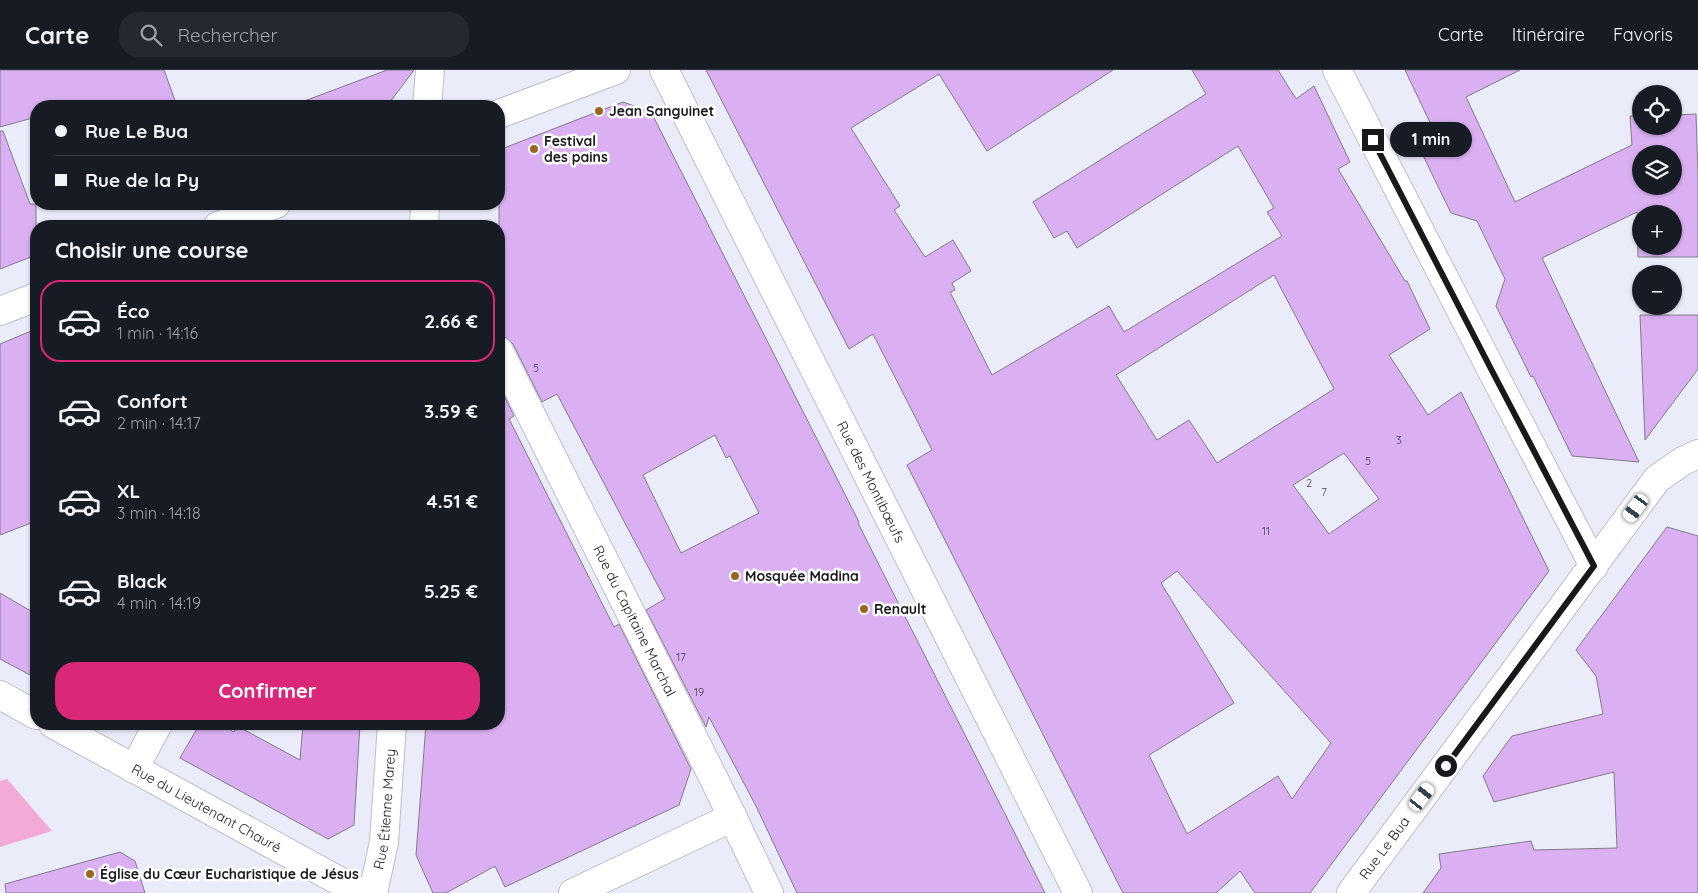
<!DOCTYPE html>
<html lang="fr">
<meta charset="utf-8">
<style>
:root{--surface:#171b24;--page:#242831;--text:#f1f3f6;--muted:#9ea1a6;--line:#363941;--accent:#db2777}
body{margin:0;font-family:Quicksand,sans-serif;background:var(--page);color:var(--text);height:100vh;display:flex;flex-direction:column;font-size:19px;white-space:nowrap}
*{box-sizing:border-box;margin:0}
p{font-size:16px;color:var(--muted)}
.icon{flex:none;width:28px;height:28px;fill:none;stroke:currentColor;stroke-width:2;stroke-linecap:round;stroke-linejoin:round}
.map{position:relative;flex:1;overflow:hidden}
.drawer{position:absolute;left:30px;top:150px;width:475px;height:510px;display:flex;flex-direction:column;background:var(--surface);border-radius:20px;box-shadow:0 1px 4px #0004}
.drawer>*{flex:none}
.hud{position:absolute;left:30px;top:30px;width:475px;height:110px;border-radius:20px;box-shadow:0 1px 4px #0004;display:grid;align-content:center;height:110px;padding:0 25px;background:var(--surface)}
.controls{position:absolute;left:1632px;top:15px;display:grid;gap:10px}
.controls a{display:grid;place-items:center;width:50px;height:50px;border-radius:50%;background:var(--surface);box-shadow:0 1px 4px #0004;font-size:25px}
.end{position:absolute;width:22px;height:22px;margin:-11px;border:6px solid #18181d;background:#fff;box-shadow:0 0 0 2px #fff}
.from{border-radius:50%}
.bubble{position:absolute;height:35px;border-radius:18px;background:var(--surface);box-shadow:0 1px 4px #0004;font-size:16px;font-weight:700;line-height:35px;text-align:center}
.car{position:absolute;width:15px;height:30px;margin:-15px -8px;border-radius:6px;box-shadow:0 0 4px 1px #0007;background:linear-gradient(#fff 24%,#345 0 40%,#fff 0 76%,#345 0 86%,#fff 0)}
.hud b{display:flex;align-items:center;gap:18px;height:48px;font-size:19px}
.hud b+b{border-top:1px solid var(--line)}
.hud i{width:12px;height:12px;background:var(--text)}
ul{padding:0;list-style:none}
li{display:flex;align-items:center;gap:15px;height:82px;margin:0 10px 8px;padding:0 15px;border:2px solid transparent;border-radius:20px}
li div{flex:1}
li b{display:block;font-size:19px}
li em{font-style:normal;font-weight:700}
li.selected{border-color:var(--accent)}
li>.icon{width:45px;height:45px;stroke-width:1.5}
h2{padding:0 25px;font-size:22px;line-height:60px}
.cta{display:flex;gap:10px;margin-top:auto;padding:10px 25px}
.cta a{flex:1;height:58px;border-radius:20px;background:var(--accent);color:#fff;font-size:20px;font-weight:700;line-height:58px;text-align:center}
header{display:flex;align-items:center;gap:30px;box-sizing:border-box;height:70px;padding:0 25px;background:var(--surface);border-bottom:1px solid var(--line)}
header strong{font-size:24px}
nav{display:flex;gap:28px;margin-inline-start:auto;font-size:18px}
.search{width:350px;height:45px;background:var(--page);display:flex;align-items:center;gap:12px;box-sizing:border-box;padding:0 18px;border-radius:20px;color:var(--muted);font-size:19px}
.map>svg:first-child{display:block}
.green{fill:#f2abd6}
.building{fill:#dab0f2;stroke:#827b86;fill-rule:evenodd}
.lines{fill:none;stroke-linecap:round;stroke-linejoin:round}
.minor-casing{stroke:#bdbecb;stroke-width:30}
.minor{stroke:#fff;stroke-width:28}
.route{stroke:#18181d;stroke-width:6}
.poi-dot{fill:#9b661d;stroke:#fff;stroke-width:2}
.labels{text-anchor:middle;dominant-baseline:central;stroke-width:5;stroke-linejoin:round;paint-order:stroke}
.number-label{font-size:11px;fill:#483e52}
.poi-label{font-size:14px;font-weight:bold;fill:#18181d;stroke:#fff;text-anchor:start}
.street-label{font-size:14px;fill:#18181d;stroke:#fff}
</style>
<header>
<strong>Carte</strong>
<div class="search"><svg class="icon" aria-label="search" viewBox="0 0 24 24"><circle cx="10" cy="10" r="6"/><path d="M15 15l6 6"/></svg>Rechercher</div>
<nav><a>Carte</a><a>Itinéraire</a><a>Favoris</a></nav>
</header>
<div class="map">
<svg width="1698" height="823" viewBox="0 0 1698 823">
<rect width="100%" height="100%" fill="#ebecfa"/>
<polygon class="green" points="7,709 52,761 0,777 0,711"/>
<g class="building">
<polygon points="0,0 164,0 177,36 36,36 36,47 0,57"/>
<polygon points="387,0 414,0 387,36 299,36 299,33"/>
<path d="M706,0H1113L987,81L939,4L851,58L900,136L894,140L925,187L953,170L971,201L952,213L955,220L950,222L992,305L1109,236L1124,262L1282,166L1267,142L1274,138L1238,76L1077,178L1067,161L1054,168L1033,132L1206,24L1192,0H1278L1296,29L1314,16L1350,92L1338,99L1405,211H1407L1430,259L1389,285L1428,345L1461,322L1549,501L1310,823H1255L1240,801L1216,823H1123L907,395L932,380L873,264L849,279ZM1274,205L1334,319L1217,393L1189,350L1157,370L1116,305ZM1344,383L1379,429L1329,464L1293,415ZM1177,501L1331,673L1292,729L1278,706L1187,764L1149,685L1234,633L1161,513Z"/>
<path d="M1405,0H1520L1466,27L1515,132L1632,75L1630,46H1641V56H1674V45L1696,44L1698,104V187H1638L1637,142L1542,188L1639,392L1572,386L1533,306L1531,307L1496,236L1505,209L1477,151L1451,143L1416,71L1436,65ZM1641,84H1674V116H1641ZM1641,144H1674V176H1641Z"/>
<path d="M623,32L651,42L859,452L858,453L880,497L1045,823H797L756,736L709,647L706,657L646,540L665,529L557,324L542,332L513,274L507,268L499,266V80ZM715,365L726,388L730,386L759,443L681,483L643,405Z"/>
<polygon points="0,61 3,61 30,134 36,134 36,185 0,199"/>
<polygon points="1640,245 1698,245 1698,299 1645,370"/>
<polygon points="36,259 36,451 0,465 0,274"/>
<polygon points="499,315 514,346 509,349 614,557 619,554 691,699 679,735 505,817 495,796 446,823 433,823 416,785 426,654 499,654"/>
<polygon points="1667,457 1698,466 1698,823 1423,823 1441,798 1439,784 1531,771 1534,780 1617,778 1614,702 1494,732 1483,706 1512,666 1603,644 1596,606 1576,580"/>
<polygon points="0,523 36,544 36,608 0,589"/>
<polygon points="303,654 360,654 354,755 328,769 180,688 198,657 225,657 234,662 237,656 300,690"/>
<polygon points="120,782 135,791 145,823 6,823 5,814"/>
</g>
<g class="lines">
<defs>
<g id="minor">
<path id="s1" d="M664,0L1078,823"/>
<polyline points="1337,0 1490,297 1594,496"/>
<polyline points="427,36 430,0"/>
<polyline points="499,44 616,0"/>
<polyline points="218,156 276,134"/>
<polyline points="424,156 425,134"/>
<polyline points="0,241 36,227"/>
<path id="s2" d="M499,281L715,711L769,823"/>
<polyline points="0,625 36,645"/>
<path id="s3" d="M53,654L361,823"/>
<polyline points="134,699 158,654"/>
<path id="s4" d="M373,823L384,772L392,654"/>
<polyline points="573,823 733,747"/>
<path id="s5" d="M1351,823L1657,409L1683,391L1698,384"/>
</g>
</defs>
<use href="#minor" class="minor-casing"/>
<use href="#minor" class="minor"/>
</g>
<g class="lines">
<polyline class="route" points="1373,70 1490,297 1594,496 1446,696"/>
</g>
<g class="poi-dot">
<circle cx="599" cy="41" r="5"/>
<circle cx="534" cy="79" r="5"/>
<circle cx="735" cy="506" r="5"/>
<circle cx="864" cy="539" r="5"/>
<circle cx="90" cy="804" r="5"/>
</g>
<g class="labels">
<g class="number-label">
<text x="536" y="298">5</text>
<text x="1399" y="370">3</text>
<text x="1368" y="391">5</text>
<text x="1309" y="413">2</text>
<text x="1324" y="422">7</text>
<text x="1266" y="461">11</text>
<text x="681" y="587">17</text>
<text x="699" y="622">19</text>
</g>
<g class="poi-label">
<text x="609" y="41">Jean Sanguinet</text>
<text x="544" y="71">Festival<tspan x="544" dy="16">des pains</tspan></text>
<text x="745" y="506">Mosquée Madina</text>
<text x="874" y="539">Renault</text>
<text x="100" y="804">Église du Cœur Eucharistique de Jésus</text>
</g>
<g class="street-label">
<text stroke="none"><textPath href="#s1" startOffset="461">Rue des Montibœufs</textPath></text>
<text stroke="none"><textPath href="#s2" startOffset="302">Rue du Capitaine Marchal</textPath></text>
<text stroke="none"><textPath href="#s3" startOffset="175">Rue du Lieutenant Chauré</textPath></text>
<text stroke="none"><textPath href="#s4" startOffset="85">Rue Étienne Marey</textPath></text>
<text stroke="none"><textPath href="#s5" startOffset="56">Rue Le Bua</textPath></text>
</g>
</g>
</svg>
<div class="controls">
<a><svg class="icon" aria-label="locate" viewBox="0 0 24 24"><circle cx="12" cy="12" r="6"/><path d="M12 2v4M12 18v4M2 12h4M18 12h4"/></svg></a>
<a><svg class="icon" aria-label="layers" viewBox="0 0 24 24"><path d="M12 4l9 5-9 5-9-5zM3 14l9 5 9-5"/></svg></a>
<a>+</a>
<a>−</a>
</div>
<i class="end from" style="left:1446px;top:696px"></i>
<i class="end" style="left:1373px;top:70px"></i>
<div class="bubble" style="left:1390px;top:52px;width:82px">1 min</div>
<i class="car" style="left:1636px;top:438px;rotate:216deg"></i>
<i class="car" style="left:1422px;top:727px;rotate:37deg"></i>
<div class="hud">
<b><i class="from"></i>Rue Le Bua</b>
<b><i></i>Rue de la Py</b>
</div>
<section class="drawer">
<h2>Choisir une course</h2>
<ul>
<li class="selected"><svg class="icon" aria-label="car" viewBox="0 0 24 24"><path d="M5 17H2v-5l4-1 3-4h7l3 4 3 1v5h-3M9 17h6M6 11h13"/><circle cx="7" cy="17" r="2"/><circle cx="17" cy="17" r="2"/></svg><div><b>Éco</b><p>1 min · 14:16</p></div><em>2.66 €</em></li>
<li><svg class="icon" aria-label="car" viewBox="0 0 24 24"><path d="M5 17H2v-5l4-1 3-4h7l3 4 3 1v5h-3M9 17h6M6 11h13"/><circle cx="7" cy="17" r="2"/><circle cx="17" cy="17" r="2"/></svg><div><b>Confort</b><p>2 min · 14:17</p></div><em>3.59 €</em></li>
<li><svg class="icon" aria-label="car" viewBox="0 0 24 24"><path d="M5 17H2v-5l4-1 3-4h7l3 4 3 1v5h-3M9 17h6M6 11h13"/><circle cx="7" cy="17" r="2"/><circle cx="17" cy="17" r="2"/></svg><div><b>XL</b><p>3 min · 14:18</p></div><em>4.51 €</em></li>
<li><svg class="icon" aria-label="car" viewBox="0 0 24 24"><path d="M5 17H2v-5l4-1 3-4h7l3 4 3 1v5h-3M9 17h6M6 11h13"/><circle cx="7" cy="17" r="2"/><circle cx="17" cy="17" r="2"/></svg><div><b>Black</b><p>4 min · 14:19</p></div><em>5.25 €</em></li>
</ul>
<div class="cta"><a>Confirmer</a></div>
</section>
</div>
